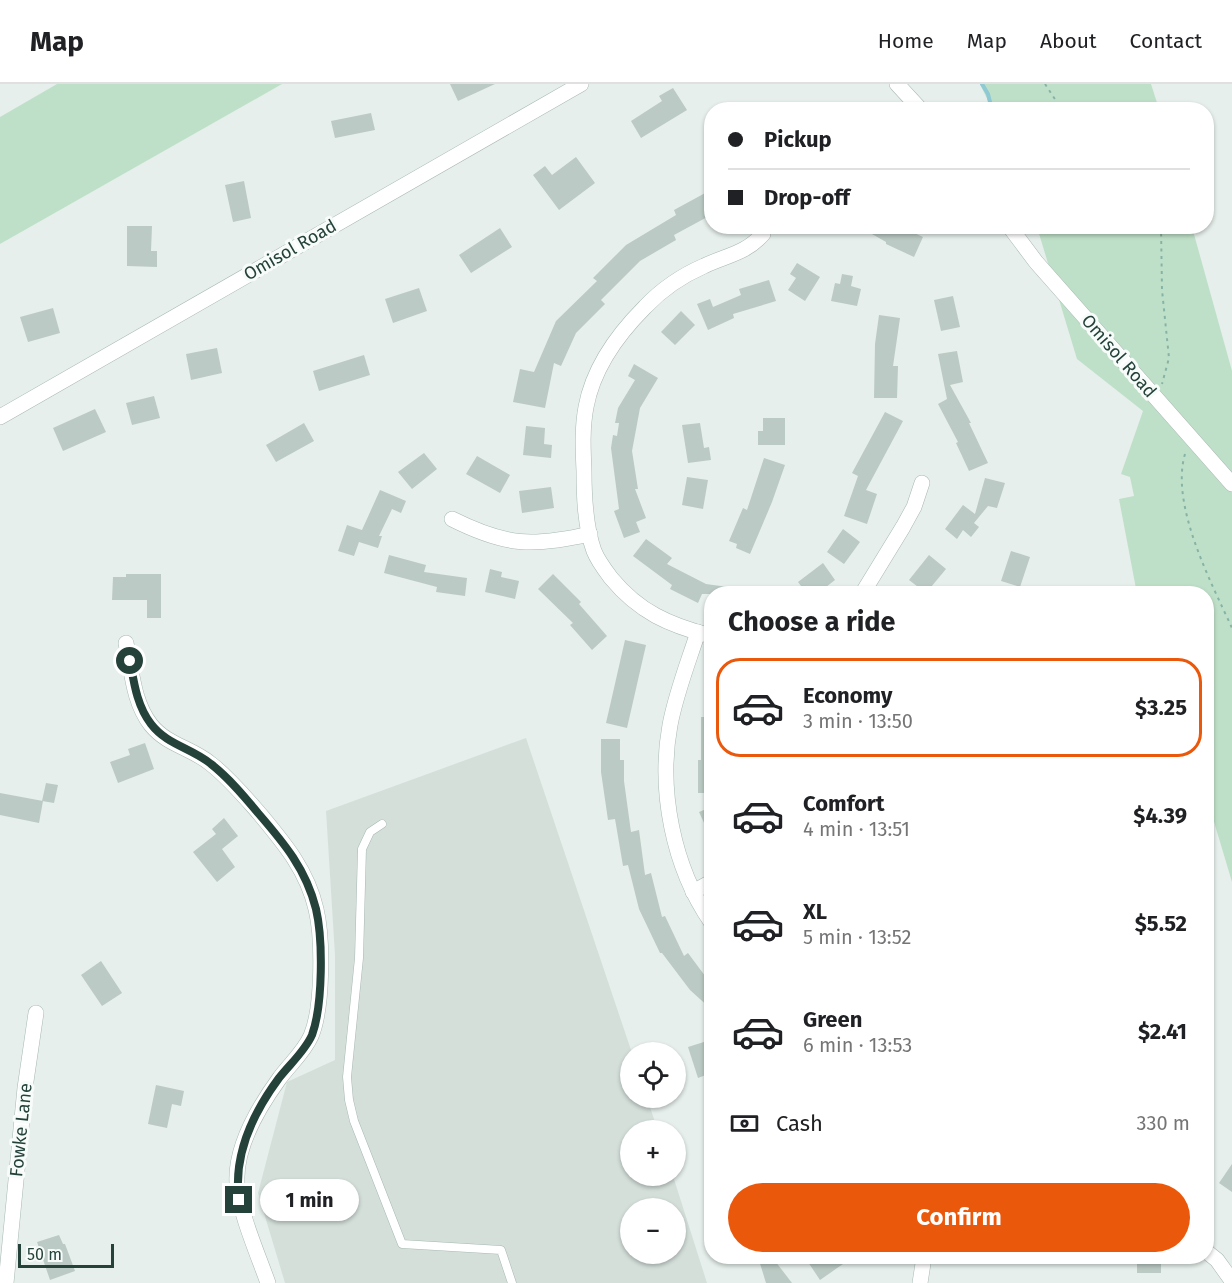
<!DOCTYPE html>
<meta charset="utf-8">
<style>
:root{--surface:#fff;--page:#f2f2f2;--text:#202124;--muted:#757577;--line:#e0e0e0;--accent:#ea580c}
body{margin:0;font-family:"Fira Sans",sans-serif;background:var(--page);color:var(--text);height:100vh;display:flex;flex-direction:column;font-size:22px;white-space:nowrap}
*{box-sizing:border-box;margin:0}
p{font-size:20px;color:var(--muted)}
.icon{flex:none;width:33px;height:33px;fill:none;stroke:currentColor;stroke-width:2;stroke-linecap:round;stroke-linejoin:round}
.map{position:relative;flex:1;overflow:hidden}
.side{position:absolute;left:704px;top:502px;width:510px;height:678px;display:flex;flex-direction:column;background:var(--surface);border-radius:24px;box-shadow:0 2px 4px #0004}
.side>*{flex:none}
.top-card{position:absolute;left:704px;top:18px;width:510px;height:132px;border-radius:24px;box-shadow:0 2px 4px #0004;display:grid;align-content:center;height:132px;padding:0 24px;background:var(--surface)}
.fabs{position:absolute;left:620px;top:958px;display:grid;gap:12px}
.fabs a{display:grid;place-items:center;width:66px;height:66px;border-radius:50%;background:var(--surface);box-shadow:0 2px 4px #0004;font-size:30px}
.scale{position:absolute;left:18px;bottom:15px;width:96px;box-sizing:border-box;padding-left:6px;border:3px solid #24423a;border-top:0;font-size:16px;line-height:21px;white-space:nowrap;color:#24423a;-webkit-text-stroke:4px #f7fbf9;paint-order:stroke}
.end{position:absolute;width:27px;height:27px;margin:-14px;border:8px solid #24423a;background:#fff;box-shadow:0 0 0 3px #fff}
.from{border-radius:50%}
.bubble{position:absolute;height:42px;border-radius:21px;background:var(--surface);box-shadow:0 2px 4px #0004;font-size:20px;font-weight:700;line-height:42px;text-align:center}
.top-card b{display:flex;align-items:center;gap:21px;height:57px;font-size:22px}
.top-card b+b{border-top:2px solid var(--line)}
.top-card i{width:15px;height:15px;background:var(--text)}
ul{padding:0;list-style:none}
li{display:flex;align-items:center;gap:18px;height:99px;margin:0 12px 9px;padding:0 12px;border:3px solid transparent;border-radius:24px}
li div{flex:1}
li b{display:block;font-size:22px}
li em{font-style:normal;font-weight:700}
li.on{border-color:var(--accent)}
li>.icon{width:54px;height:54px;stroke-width:1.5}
h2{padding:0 24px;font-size:27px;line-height:72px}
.pay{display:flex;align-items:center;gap:15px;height:66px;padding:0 24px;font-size:22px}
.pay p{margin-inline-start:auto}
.primary-button{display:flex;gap:12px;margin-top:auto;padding:12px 24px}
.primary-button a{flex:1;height:69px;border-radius:36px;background:var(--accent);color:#fff;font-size:24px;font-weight:700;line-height:69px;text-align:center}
header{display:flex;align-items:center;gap:36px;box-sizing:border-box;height:84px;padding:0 30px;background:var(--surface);border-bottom:2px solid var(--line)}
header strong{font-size:28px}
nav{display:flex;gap:33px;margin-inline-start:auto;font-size:21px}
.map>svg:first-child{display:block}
.built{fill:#d4dfda;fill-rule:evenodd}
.green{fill:#bfe0c8}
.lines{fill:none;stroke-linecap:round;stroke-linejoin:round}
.stream{stroke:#8ec9d4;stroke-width:4}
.building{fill:#bbcac4}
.service-casing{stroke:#a8b8b2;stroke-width:9}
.minor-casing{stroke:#a8b8b2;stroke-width:16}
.path{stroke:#86b3a5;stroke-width:2;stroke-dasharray:3 4.5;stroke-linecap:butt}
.service{stroke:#fff;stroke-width:8}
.minor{stroke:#fff;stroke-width:15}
.route{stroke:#24423a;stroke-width:8}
.labels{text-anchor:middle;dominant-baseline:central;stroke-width:6;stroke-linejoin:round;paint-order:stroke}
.street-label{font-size:18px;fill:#24423a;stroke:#f7fbf9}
</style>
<header>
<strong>Map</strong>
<nav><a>Home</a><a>Map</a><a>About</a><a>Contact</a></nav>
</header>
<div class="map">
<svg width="1232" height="1199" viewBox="0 0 1232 1199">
<rect width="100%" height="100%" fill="#e6efeb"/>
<path class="built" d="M526,654L632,969H630V1014H647L658,1047H630V1092H673L707,1199H285L258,1109L287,998L335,976V871L326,727ZM630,1125H675V1170H630Z"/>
<g class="green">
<polygon points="57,0 282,0 0,160 0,33"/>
<polygon points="980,0 1151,0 1159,25 992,25"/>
<polygon points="1037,143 1192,143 1232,287 1232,798 1206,711 1206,510 1137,510 1119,415 1134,412 1130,393 1121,390 1143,327 1077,275"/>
</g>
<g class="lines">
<polyline class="stream" points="982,0 988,10 992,26"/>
</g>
<g class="building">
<polygon points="450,0 495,0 458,17"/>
<polygon points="673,4 687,26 641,54 631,37 662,17 659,12"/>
<polygon points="371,29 375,46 335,54 331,37"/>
<polygon points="576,73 595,99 559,126 533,91 545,82 552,91"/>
<polygon points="244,97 251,134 233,138 225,101"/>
<polygon points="707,108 711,117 711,131 674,151 676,156 640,177 601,216 605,220 576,249 561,282 554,279 545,324 513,318 520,285 534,288 556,237 597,197 593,194 626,161 676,131 674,126"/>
<polygon points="127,142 152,142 151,167 157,167 157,183 127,182"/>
<polygon points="858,142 899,142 923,153 914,173 886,160 886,158"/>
<polygon points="500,144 512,163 471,189 459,171"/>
<polygon points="797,179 820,193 805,217 788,206 796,194 790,190"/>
<polygon points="842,190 853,192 851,202 861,205 857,222 831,217 835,199 840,200"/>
<polygon points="769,196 776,217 733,230 734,234 708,246 697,220 710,215 713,223 741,211 739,205"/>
<polygon points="419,204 427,227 393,239 385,215"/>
<polygon points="953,212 960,243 941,247 934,216"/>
<polygon points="53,224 60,249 28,258 20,233"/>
<polygon points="681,227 695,241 675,261 661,248"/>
<polygon points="879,231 900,234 893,282 898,282 897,314 874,314 875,260"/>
<polygon points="217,264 222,289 191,296 186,270"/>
<polygon points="957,267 963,298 950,301 971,339 969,339 988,379 969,387 956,359 958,358 938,320 947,315 938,270"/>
<polygon points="364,271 370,291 319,307 313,287"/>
<polygon points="634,280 658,294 640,324 632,367 638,405 635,405 646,434 636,438 640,448 624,454 614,427 619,425 611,364 613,351 617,352 619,339 615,339 618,324 635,296 628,292"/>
<polygon points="154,312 160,334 132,341 126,319"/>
<polygon points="95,325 106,348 63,367 53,344"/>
<polygon points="885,328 903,337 866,406 877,410 867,440 844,432 858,392 852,389"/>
<polygon points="763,334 785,334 785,361 758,361 758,347 763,347"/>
<polygon points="304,339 314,357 276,378 266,361"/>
<polygon points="700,339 704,364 709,363 711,376 688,379 682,341"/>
<polygon points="526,342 545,344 544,360 552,361 551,374 523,371"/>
<polygon points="424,369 437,385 412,405 398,388"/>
<polygon points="477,372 510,391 500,409 466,390"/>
<polygon points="764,374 785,381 772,418 750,470 736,464 737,460 729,457 743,424 747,426"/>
<polygon points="687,393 708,396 703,425 682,421"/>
<polygon points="985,394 1005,399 997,424 988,422 974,439 979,443 971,453 963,446 957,455 945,445 963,421 975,430"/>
<polygon points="551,403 554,424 522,429 519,407"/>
<polygon points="380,406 406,417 401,429 392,425 379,452 382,452 378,464 359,458 354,472 338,467 347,441 362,446"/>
<polygon points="843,445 860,458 844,480 827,468"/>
<polygon points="646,455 672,474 667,480 706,500 735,504 734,510 702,510 698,519 670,505 672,501 633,472"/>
<polygon points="1011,467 1030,473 1020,503 1001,497"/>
<polygon points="389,471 426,481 424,488 467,494 465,512 436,508 437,503 384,489"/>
<polygon points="929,471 946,485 926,509 909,496"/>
<polygon points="823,479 835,496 817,510 807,510 798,498"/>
<polygon points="490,485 502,488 501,493 519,497 515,515 485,508"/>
<polygon points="126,490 161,490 161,534 147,534 147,516 112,516 113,493 126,493"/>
<polygon points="553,490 581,518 579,520 607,552 592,566 570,541 573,539 538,505"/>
<polygon points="625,556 646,561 627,644 606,639"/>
<polygon points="701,633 711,633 711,709 698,709 698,676 701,676"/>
<polygon points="601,655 620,655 620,676 624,676 624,697 631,748 639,746 645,791 651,789 662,833 665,832 684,872 688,869 711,900 711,925 690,906 662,869 660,869 639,825 628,781 623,782 615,735 608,736 601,688"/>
<polygon points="145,659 154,685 118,699 110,678 130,671 128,665"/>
<polygon points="46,699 58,701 54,719 42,717"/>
<polygon points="0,709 43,717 39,739 0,731"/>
<polygon points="711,723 711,754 699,728"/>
<polygon points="224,734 238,752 222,765 235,783 217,798 193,768 216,750 212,745"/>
<polygon points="101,877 122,909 102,922 81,891"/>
<polygon points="707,957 711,969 711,989 698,994 688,963"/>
<polygon points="156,1001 184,1007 181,1022 172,1020 167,1044 148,1040"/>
<polygon points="1232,1080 1232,1108 1219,1099"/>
<polygon points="59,1151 63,1160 65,1160 75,1187 50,1196 37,1158"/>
<polygon points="758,1173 772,1173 792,1199 766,1199"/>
<polygon points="815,1173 853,1173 820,1196 808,1178"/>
<polygon points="1137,1173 1156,1173 1156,1175 1161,1175 1161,1189 1137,1189"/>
</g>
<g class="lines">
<defs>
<polyline id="service" points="382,740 370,748 362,765 359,874 347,993 349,1016 354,1037 402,1160 501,1166 512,1199"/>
<g id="minor">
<polyline points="897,0 921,26"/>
<polyline points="1009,142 1036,178 1232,400"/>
<polyline points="0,333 581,0"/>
<path d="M452,435C506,462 532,463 590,450"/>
<polyline points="862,510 903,443 914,423 922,399"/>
<path d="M698,548C688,579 676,609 670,641C658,706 673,783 711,838"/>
<path d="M711,552C669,541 639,528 611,494C605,486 598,477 594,467C585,442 584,413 584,387C583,365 582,344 586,323C593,285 618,250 645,223C662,205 681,192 704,182C727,171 745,170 763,150"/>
<path d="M126,559C132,587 133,618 151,641C167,661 192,664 211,680C229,694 244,712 259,729C284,759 307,786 316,825C323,854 323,924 311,952C304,968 289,981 279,995C258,1024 235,1063 237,1099C239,1127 258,1171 268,1199"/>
<polyline points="693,808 711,798"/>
<polyline points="1207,1168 1217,1176 1232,1197"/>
<polyline points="6,1199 25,1004 36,929"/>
<polyline points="920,1199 924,1173"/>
</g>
</defs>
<use href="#service" class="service-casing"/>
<use href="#minor" class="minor-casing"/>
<g class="path">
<polyline points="1045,0 1062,26"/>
<polyline points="1161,142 1162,206 1169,274 1162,300"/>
<path d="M1185,370C1170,421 1211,498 1232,544"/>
</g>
<use href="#service" class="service"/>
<use href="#minor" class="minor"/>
</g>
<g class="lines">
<path class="route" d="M130,577C134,599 137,622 151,640C167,661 192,664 211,680C229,694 244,712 258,729C284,759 306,785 316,825C323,855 323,921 312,951C305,967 290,980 279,994C253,1029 233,1072 239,1116"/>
</g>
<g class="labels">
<g class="street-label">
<text transform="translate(290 166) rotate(-30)">Omisol Road</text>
<text transform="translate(1119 272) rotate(49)">Omisol Road</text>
<text transform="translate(21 1046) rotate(-84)">Fowke Lane</text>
</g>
</g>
</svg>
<div class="fabs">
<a><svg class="icon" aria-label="locate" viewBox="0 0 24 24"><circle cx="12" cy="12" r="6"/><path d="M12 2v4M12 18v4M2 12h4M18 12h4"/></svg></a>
<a>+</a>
<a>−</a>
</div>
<div class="scale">50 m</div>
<i class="end from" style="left:130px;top:577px"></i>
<i class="end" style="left:239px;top:1116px"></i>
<div class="bubble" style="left:260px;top:1095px;width:99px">1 min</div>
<div class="top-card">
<b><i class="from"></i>Pickup</b>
<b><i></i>Drop-off</b>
</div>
<section class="side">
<h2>Choose a ride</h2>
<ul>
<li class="on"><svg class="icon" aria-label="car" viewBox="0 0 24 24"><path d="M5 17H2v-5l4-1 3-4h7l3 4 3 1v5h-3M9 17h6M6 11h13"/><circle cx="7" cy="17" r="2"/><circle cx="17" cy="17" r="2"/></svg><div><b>Economy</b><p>3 min · 13:50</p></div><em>$3.25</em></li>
<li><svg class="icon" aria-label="car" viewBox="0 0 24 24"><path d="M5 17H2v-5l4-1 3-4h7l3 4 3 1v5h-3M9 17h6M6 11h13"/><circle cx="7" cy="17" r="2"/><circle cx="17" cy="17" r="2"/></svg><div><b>Comfort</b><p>4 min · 13:51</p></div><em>$4.39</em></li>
<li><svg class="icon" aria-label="car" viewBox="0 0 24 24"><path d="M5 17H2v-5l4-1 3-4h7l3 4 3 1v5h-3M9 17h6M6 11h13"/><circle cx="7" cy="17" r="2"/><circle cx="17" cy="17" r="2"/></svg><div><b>XL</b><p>5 min · 13:52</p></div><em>$5.52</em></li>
<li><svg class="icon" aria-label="car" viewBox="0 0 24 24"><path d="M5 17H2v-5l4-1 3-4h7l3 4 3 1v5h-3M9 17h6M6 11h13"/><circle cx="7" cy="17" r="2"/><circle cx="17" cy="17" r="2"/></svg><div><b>Green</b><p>6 min · 13:53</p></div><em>$2.41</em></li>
</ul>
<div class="pay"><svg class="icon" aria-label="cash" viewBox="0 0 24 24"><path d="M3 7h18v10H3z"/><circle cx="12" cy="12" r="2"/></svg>Cash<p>330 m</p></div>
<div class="primary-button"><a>Confirm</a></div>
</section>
</div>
